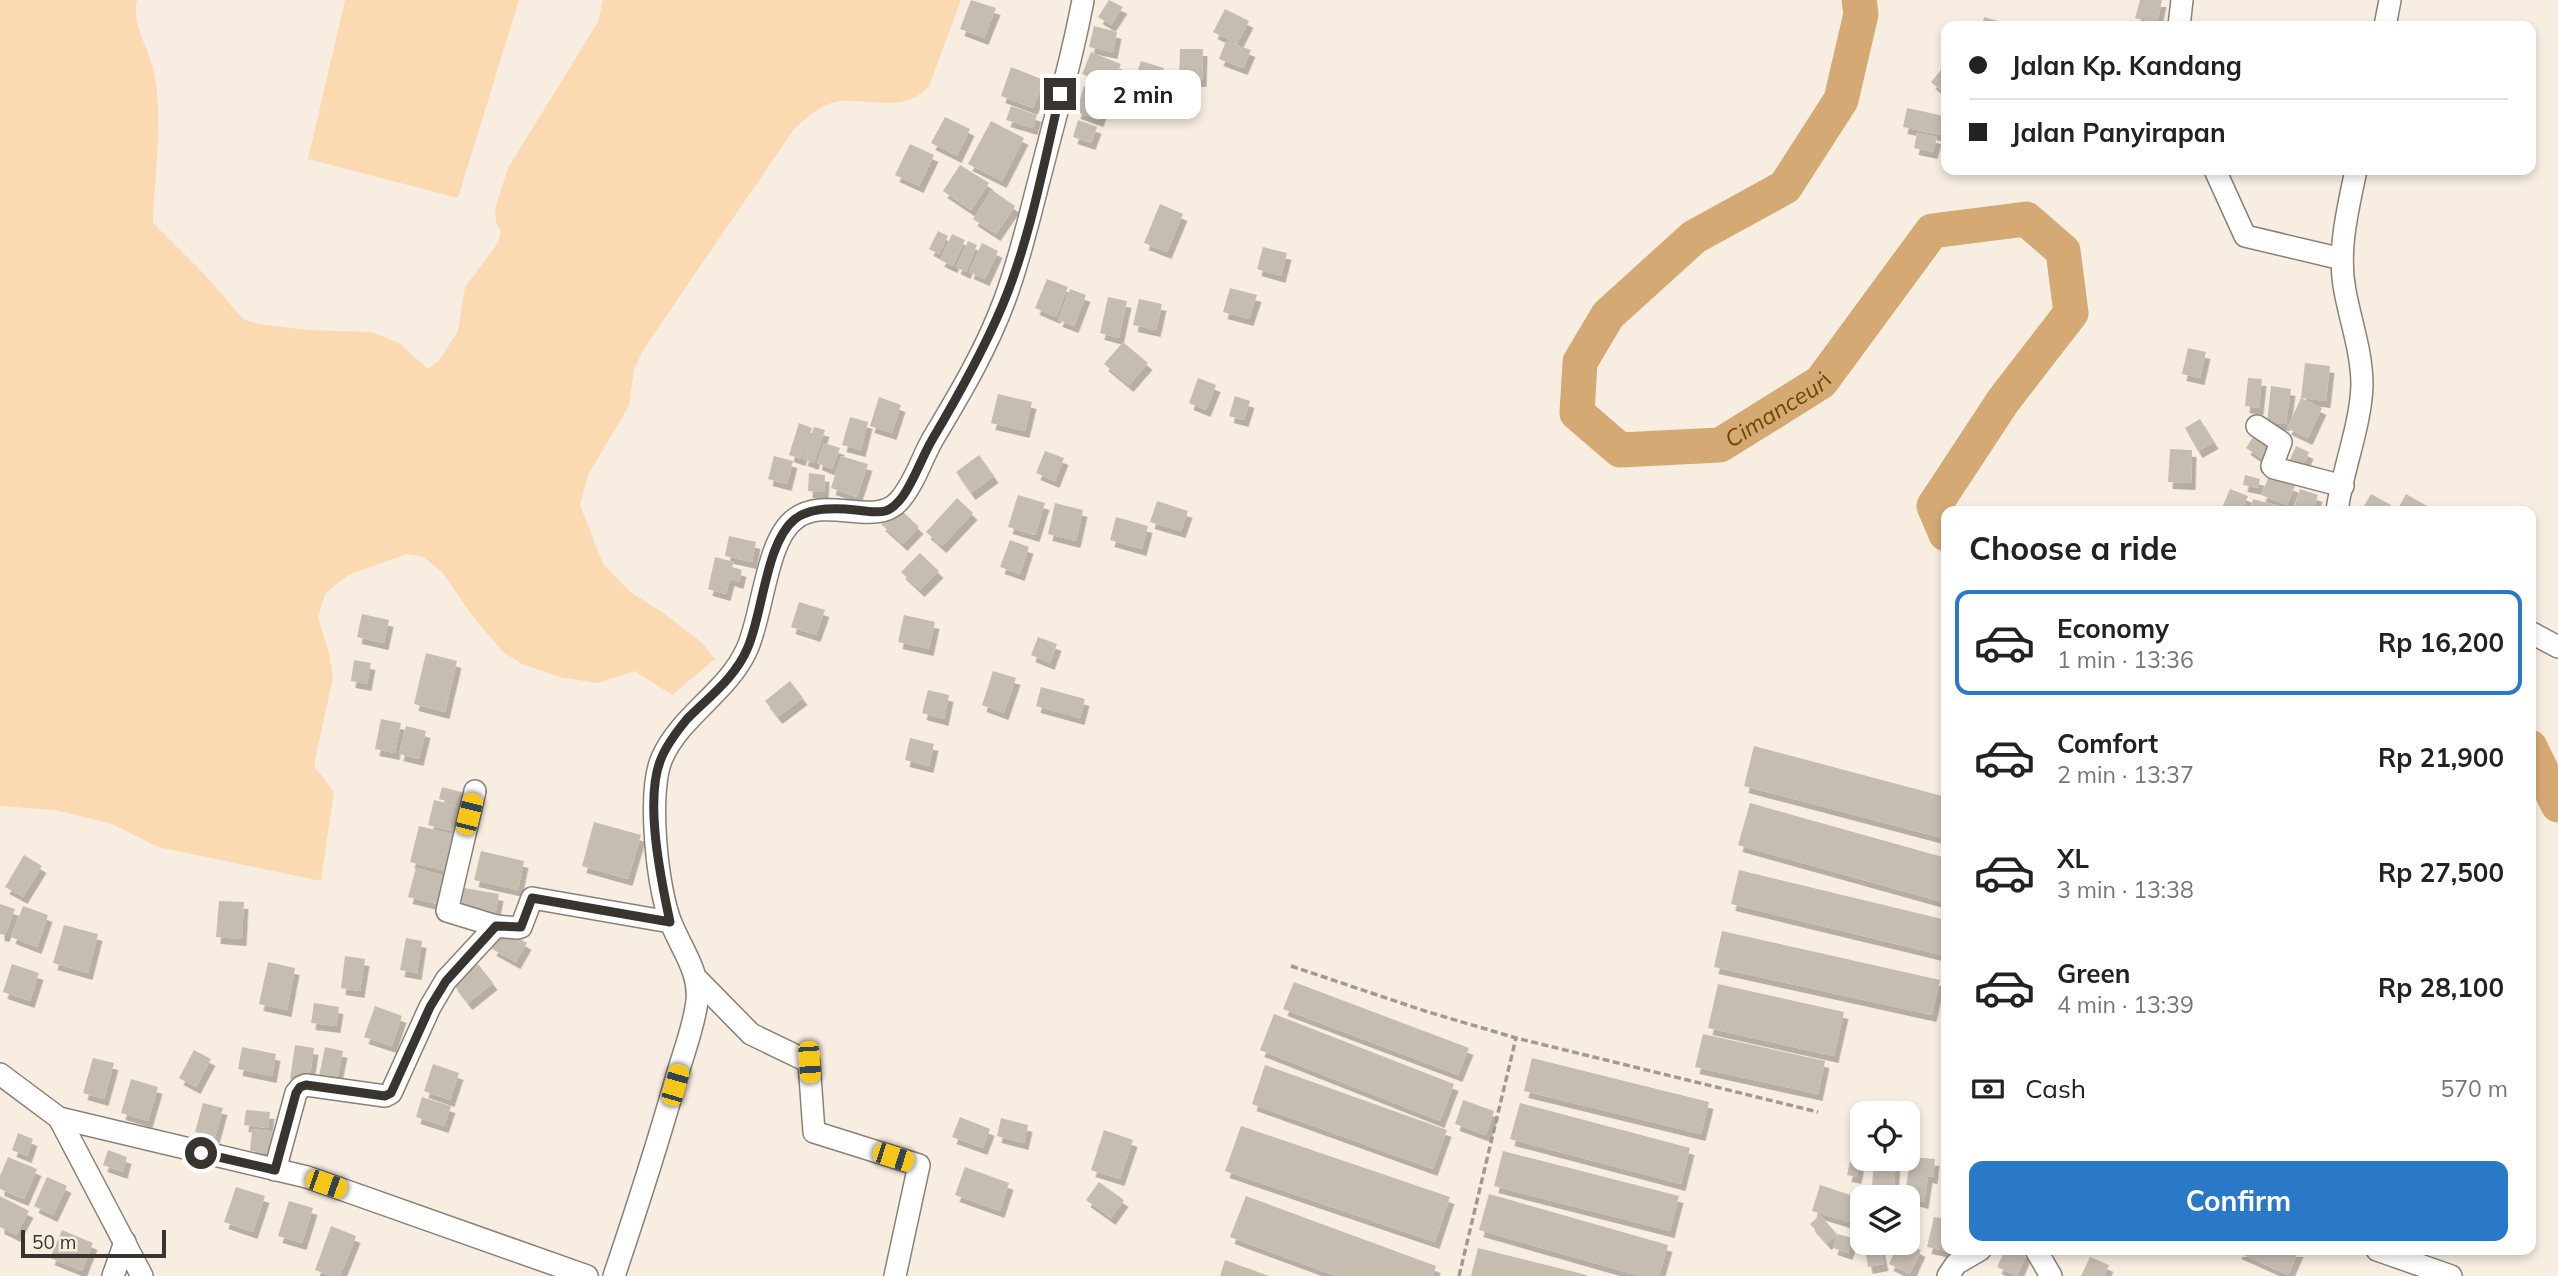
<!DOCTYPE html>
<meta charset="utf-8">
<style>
:root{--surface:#fff;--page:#f6f6f6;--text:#222;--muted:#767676;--line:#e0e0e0;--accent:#2a79c8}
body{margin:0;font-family:Mulish,sans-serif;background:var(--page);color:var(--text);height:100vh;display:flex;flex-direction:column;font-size:26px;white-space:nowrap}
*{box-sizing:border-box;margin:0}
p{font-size:23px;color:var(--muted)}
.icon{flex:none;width:38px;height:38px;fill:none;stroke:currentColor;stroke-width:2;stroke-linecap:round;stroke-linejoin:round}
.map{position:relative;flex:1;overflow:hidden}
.sheet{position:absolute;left:1941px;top:506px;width:595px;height:749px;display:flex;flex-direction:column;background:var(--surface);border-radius:14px;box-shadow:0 4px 10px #0003}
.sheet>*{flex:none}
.guide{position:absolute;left:1941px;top:21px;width:595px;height:154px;border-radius:14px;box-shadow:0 4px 10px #0003;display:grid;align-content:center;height:154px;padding:0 28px;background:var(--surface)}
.buttons{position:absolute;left:1850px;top:1101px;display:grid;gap:14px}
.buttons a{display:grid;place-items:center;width:70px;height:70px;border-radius:14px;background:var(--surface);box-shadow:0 4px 10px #0003;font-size:35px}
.scale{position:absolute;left:21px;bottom:18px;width:145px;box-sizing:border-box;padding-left:7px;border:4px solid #38342f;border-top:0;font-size:19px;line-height:24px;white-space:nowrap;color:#38342f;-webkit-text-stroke:5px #f8ede1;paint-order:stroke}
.end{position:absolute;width:32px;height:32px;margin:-16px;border:9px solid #38342f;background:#fff;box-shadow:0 0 0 4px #fff}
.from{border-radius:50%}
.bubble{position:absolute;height:49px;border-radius:14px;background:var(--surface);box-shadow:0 4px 10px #0003;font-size:23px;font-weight:700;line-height:49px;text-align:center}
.car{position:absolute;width:21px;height:42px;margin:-21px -10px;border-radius:9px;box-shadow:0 0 5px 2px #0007;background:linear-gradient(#f5c518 24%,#345 0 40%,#f5c518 0 76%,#345 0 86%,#f5c518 0)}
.guide b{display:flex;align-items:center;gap:24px;height:66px;font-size:26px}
.guide b+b{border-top:2px solid var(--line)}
.guide i{width:18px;height:18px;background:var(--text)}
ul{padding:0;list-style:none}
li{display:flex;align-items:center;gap:21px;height:105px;margin:0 14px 10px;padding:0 14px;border:4px solid transparent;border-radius:14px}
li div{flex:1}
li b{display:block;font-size:26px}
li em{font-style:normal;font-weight:700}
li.on{border-color:var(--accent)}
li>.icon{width:63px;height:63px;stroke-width:1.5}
h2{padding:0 28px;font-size:32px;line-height:84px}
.pay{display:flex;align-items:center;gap:18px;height:77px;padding:0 28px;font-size:26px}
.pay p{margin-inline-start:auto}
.button{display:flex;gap:14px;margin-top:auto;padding:14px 28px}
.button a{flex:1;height:80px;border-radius:14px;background:var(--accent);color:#fff;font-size:28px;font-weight:700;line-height:80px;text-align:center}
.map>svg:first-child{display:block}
.green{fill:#fbdab2}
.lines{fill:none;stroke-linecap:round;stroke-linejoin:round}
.river{stroke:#d4a973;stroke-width:35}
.building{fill:#c6bdb1;filter:url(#shadow)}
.minor-casing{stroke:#8a8176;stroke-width:24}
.path{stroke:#a29a91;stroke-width:3.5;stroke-dasharray:7 3.5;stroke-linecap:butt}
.minor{stroke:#fff;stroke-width:21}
.route{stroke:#38342f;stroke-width:9}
.labels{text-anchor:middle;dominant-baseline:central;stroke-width:5;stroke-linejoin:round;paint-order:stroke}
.water-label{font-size:23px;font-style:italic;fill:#704701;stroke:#f8ede1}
</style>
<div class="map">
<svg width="2558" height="1276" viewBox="0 0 2558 1276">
<defs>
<filter id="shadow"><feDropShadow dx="4.5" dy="7" stdDeviation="0" flood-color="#0004"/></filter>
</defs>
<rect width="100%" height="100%" fill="#f8ede1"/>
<g class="green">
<path d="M0,0H137C131,25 149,48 154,72C164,121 154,174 153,223L206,276L243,319L258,324L307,330L372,332L399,343L428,369L440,359L458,331L465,287L498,243L501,231L496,222L495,209L508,168L598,22L603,0H961L929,86C906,113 871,99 841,101C824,102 806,118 794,129L645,347L634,369L629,406L589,473L580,505L603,564L629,591L666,615L701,642L715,659L672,695L635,671L597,683L560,677L522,664L503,652L474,618L442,572L424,557L407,554L348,575L325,594L318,618L329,653L333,678L315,760V767L334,792L321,881L158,847L112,824L55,810L0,806Z"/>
<polygon points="345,0 519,0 458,198 308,159"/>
</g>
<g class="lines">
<g class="river">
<path id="s1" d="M1859,0L1861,14L1841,100L1785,187L1694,237L1608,315L1580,362L1577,413L1620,450L1720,445L1821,382L1932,231L2026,219L2063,251L2071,313L2003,401L1934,506L1946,534"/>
<polyline points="2530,747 2558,805"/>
</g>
</g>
<g class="building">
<polygon points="971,0 996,8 984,38 960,29"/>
<polygon points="1109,0 1123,7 1111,25 1098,17"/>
<polygon points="2140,0 2162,0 2157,23 2135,18"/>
<polygon points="1225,9 1249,21 1237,44 1213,32"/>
<polygon points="1984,17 2005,23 2004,26 1982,26"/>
<polygon points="1094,26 1117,32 1113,52 1089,47"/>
<polygon points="1226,41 1251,50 1243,68 1219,59"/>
<polygon points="1180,49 1203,49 1202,80 1179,79"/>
<polygon points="1091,52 1121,64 1112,86 1082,74"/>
<polygon points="1141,61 1164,68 1158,88 1134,81"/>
<polygon points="1946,64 1946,95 1931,82"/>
<polygon points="1011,67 1044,80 1033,108 1001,96"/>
<polygon points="1084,86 1108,94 1099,120 1076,112"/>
<polygon points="1011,106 1037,115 1033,128 1006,120"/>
<polygon points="1907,108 1944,116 1940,135 1903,127"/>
<polygon points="945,117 970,129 957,156 931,143"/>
<polygon points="1078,120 1097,127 1091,143 1073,137"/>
<polygon points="991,121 1024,138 1002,181 968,164"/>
<polygon points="1917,133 1937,137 1933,152 1914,148"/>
<polygon points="910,144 934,155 919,186 895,175"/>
<polygon points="960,165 989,183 971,210 943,191"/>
<polygon points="992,190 1015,206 996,234 973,219"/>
<polygon points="1160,204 1183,214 1167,252 1144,243"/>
<polygon points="938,231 948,236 939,254 929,249"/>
<polygon points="952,234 965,240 953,266 940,260"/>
<polygon points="968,241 977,245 966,272 956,267"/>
<polygon points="982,243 998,251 985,279 969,272"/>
<polygon points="1263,247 1287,253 1281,276 1257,269"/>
<polygon points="1047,279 1068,287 1056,317 1035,308"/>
<polygon points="1230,288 1257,295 1249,319 1223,312"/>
<polygon points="1070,289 1086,295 1074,326 1058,320"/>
<polygon points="1108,297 1127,301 1119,338 1100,333"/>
<polygon points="1139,299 1162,304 1156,330 1133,325"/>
<polygon points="1123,342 1148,363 1129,385 1104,364"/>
<polygon points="2188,348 2206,352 2200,378 2182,374"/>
<polygon points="2305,363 2330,366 2326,401 2301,398 2322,408 2308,438 2287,428 2301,398"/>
<polygon points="1198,378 1216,385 1206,410 1189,403"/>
<polygon points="2248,378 2262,379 2259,408 2245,406"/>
<polygon points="2271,386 2291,389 2286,424 2267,422"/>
<polygon points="998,394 1032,402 1025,431 991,423"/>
<polygon points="1235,396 1250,401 1244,420 1229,416"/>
<polygon points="879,397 901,405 892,433 870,426"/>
<polygon points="850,417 868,422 861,450 842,445"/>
<polygon points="2200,419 2214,442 2198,451 2185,428"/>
<polygon points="799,423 812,428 801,459 789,455"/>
<polygon points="814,427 825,430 814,463 803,459"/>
<polygon points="2255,434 2273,446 2264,460 2246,448"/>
<polygon points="824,443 840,448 832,469 817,463"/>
<polygon points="2296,446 2309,452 2301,472 2287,466"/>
<polygon points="2170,449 2192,450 2191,483 2168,482"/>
<polygon points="1045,451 1064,458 1055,481 1036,473"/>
<polygon points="979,455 994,476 971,493 956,472"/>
<polygon points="774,456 793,461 787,484 768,479"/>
<polygon points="841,456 868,464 857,497 831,488"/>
<polygon points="809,473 825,475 824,492 808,491"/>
<polygon points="2245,475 2260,479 2258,488 2243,485"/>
<polygon points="2269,476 2295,486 2287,505 2261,495"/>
<polygon points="2230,489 2248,496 2242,511 2221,510"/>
<polygon points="2300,489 2318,495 2313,511 2293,511"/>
<polygon points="2371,494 2391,505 2388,511 2374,511 2364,506"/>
<polygon points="2406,494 2436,511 2397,510"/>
<polygon points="1018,495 1045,503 1035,535 1008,527"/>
<polygon points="957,498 973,513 942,546 926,532"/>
<polygon points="2253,499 2279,506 2278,511 2250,511"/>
<polygon points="1157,501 1188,511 1181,531 1150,522"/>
<polygon points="1055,503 1083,510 1076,541 1048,534"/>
<polygon points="897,506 919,527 903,544 881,524"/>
<polygon points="1116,517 1148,526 1142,549 1110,540"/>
<polygon points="729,536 756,542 752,562 725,556"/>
<polygon points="1010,540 1029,547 1020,574 1000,567"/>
<polygon points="920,553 939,571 920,590 901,572"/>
<polygon points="715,557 734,562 732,567 742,570 739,582 730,579 726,594 708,589"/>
<polygon points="799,602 825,610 816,635 791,627"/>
<polygon points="362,614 389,620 384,643 357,637"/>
<polygon points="904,615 935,622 929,649 898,642"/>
<polygon points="1038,637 1057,644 1050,663 1031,655"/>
<polygon points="426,653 457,661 445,712 414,704"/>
<polygon points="354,660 371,663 367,684 351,681"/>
<polygon points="993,671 1016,678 1004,713 982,705"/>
<polygon points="790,681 803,698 778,717 765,701"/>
<polygon points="1041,687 1085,699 1080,718 1036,706"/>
<polygon points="928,690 949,695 944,719 922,713"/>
<polygon points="381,719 401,723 395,753 375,749"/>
<polygon points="406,726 426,731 419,759 399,754"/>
<polygon points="910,738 934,744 929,766 905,760"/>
<polygon points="1754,746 1946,797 1946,839 1744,786"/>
<polygon points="442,787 465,793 462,805 439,799"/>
<polygon points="434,800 463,807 457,832 428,825"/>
<polygon points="1750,803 1946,858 1946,903 1738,845"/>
<polygon points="594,822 641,835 628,879 582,866"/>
<polygon points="419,826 455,835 446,871 410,862"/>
<polygon points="481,851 524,861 518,890 474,880"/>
<polygon points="24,855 42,866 23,897 5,887"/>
<polygon points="416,868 444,876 437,904 408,897"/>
<polygon points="1739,870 1946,920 1946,956 1731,904"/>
<polygon points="464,888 499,894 495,916 460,910"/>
<polygon points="219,901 244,902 242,939 216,937"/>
<polygon points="0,904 15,909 5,935 0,934"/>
<polygon points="23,906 48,915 37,947 11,937"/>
<polygon points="64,925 98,934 88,973 53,963"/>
<polygon points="503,929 527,943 516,962 492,949"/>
<polygon points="1722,931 1940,980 1932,1015 1714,967"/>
<polygon points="406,938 422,941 417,973 400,970"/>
<polygon points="345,956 365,959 360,991 341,988"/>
<polygon points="268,962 295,968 287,1010 259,1004"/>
<polygon points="12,964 39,973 30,1001 3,992"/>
<polygon points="478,964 493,983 468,1003 453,984"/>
<polygon points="1294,982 1469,1048 1458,1075 1283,1009"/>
<polygon points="1718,984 1844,1012 1834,1056 1708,1028"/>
<polygon points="314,1003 339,1007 336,1026 311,1023"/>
<polygon points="375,1006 402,1016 392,1046 364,1037"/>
<polygon points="1274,1014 1454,1084 1440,1121 1260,1050"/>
<polygon points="1703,1034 1825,1061 1818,1094 1695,1067"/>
<polygon points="295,1045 314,1048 309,1081 290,1079"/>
<polygon points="242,1047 276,1054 272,1076 238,1069"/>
<polygon points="325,1047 343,1051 336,1084 318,1081"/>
<polygon points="194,1050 211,1059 196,1087 179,1078"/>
<polygon points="93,1058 114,1063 104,1099 83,1093"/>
<polygon points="1532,1058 1709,1102 1701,1134 1524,1091"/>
<polygon points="433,1064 459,1073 450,1100 424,1091"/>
<polygon points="1265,1065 1447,1130 1433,1169 1252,1104"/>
<polygon points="131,1079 158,1087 148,1121 121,1113"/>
<polygon points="422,1097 451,1106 444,1126 416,1117"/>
<polygon points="1463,1100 1494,1111 1486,1135 1455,1124"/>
<polygon points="203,1103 223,1108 215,1137 195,1132"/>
<polygon points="1520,1103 1690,1148 1681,1184 1510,1139"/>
<polygon points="246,1110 270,1112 268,1128 244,1125"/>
<polygon points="960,1117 990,1129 983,1148 952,1137"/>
<polygon points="1001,1118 1028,1125 1024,1143 997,1136"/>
<polygon points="1241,1126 1450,1197 1435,1242 1225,1171"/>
<polygon points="252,1129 277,1132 274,1154 250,1151"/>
<polygon points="1104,1130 1133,1140 1120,1179 1091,1170"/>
<polygon points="18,1133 33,1139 27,1156 12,1150"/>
<polygon points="1853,1148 1862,1150 1857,1177 1847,1175"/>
<polygon points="108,1150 127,1157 123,1172 103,1165"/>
<polygon points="1503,1151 1679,1196 1670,1231 1494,1186"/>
<polygon points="8,1157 37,1169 24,1199 0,1189 0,1176"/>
<polygon points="1910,1157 1935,1159 1933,1177 1928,1176 1924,1202 1905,1197"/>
<polygon points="1874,1158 1896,1158 1894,1189 1872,1187"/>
<polygon points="965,1167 1009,1183 1000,1211 955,1195"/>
<polygon points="47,1177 67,1186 53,1215 34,1206"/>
<polygon points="1099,1182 1124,1200 1111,1218 1086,1200"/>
<polygon points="1820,1185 1857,1197 1849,1222 1812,1211"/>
<polygon points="236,1187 265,1196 253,1232 224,1222"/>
<polygon points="1489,1194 1668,1245 1659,1276 1640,1276 1479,1230"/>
<polygon points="0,1196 29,1211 16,1235 0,1227"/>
<polygon points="1246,1196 1436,1266 1433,1276 1336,1276 1230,1237"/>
<polygon points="289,1201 313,1208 302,1243 278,1236"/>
<polygon points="1820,1215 1837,1234 1827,1243 1810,1224"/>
<polygon points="1934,1217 1946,1219 1946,1251 1927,1247"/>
<polygon points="331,1226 356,1236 340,1276 331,1276 315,1270"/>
<polygon points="62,1230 93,1243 82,1271 50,1258"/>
<polygon points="1837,1234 1853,1238 1848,1253 1833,1248"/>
<polygon points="1899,1242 1905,1242 1921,1250 1910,1274 1889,1264"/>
<polygon points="1880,1246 1884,1264 1868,1267 1865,1249"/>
<polygon points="1478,1248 1587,1275 1587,1276 1471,1276"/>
<polygon points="2005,1250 2028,1250 2017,1276 1997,1267"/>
<polygon points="2238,1250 2299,1250 2288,1275 2237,1252"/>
<polygon points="2090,1257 2109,1265 2104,1276 2081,1276"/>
<polygon points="1225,1260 1269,1276 1220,1276"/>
</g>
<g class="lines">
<defs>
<g id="minor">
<polyline points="2179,26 2182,0"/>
<polyline points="2385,26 2390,0"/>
<polyline points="2215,170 2245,236 2342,259"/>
<polyline points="2257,426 2281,442 2272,466 2274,468 2343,486"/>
<path d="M2337,511C2342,471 2361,425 2362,385C2362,353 2351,323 2345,291C2337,251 2348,209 2356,170"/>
<polyline points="2530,632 2558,647"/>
<polyline points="475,791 447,911 496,926"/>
<polyline points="696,978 751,1034 809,1062 814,1132 919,1165 895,1276"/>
<polyline points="0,1074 59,1118 307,1177 587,1276"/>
<polyline points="59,1118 142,1276"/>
<polyline points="275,1170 296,1093 301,1087 306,1085 385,1096 391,1093 430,1007 446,980 496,926 517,928 521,927 532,898 670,922"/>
<polyline points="2036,1250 2051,1276"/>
<polyline points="2377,1250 2451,1276"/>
<polyline points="113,1276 125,1242"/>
<path d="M614,1276C636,1211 657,1146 676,1079C683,1054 694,1027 697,1001C700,972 682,950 672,925C657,892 647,791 662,758C681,715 728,692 747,649C763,614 766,540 795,519C826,495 875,528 899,501C915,483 922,457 934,437C961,392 987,348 1005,299C1021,256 1031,210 1043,165C1057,110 1073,55 1083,0"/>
<polyline points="1948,1276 1956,1264 1980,1250"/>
</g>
</defs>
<use href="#minor" class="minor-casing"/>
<g class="path">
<polyline points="1291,966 1425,1011 1516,1038 1818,1112"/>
<polyline points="1459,1276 1516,1038"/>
</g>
<use href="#minor" class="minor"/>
</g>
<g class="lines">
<path class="route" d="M201,1153L275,1170L296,1093L300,1087L306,1085L385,1096L391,1093L430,1007L446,981L496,926L521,927L532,898L670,922C661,880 644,799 661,759C666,746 678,730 687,719C709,697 736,677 748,647C763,612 766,542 795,519C810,507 838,508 856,510C878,512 888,517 903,496C915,479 921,459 932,440C958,396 983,352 1003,304C1030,239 1044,163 1060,94"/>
</g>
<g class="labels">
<g class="water-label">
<text stroke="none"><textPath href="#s1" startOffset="756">Cimanceuri</textPath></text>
</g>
</g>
</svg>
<div class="buttons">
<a><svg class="icon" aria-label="locate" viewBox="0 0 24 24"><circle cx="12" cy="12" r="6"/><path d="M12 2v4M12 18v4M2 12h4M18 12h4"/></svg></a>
<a><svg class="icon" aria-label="layers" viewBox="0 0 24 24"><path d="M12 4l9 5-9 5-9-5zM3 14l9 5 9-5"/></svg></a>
</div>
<div class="scale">50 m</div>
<i class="end from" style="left:201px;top:1153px"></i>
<i class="end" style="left:1060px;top:94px"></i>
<div class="bubble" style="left:1085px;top:70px;width:116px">2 min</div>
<i class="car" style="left:469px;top:814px;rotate:14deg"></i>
<i class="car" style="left:809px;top:1062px;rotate:176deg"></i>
<i class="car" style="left:675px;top:1085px;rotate:16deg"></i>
<i class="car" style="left:893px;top:1157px;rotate:108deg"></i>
<i class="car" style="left:326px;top:1184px;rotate:109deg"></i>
<div class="guide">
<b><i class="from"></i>Jalan Kp. Kandang</b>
<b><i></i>Jalan Panyirapan</b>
</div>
<section class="sheet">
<h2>Choose a ride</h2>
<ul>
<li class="on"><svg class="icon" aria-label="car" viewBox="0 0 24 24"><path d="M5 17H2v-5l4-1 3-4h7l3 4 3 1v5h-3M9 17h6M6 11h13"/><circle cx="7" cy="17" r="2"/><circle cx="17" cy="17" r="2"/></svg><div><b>Economy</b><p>1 min · 13:36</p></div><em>Rp 16,200</em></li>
<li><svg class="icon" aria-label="car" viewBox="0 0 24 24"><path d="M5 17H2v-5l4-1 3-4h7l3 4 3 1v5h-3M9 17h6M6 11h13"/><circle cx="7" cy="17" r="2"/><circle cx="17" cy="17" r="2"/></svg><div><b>Comfort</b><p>2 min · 13:37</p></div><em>Rp 21,900</em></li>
<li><svg class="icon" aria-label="car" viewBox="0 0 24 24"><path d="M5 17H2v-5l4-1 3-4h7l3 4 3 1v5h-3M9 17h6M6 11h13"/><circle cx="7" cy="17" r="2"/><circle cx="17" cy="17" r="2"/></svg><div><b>XL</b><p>3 min · 13:38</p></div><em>Rp 27,500</em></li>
<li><svg class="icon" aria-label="car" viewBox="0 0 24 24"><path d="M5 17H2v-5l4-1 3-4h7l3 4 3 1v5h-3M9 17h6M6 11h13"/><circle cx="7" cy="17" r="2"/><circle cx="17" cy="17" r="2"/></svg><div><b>Green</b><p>4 min · 13:39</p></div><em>Rp 28,100</em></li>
</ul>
<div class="pay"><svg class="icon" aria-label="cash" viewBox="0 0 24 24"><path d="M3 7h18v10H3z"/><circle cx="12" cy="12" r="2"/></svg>Cash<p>570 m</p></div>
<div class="button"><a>Confirm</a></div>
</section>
</div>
